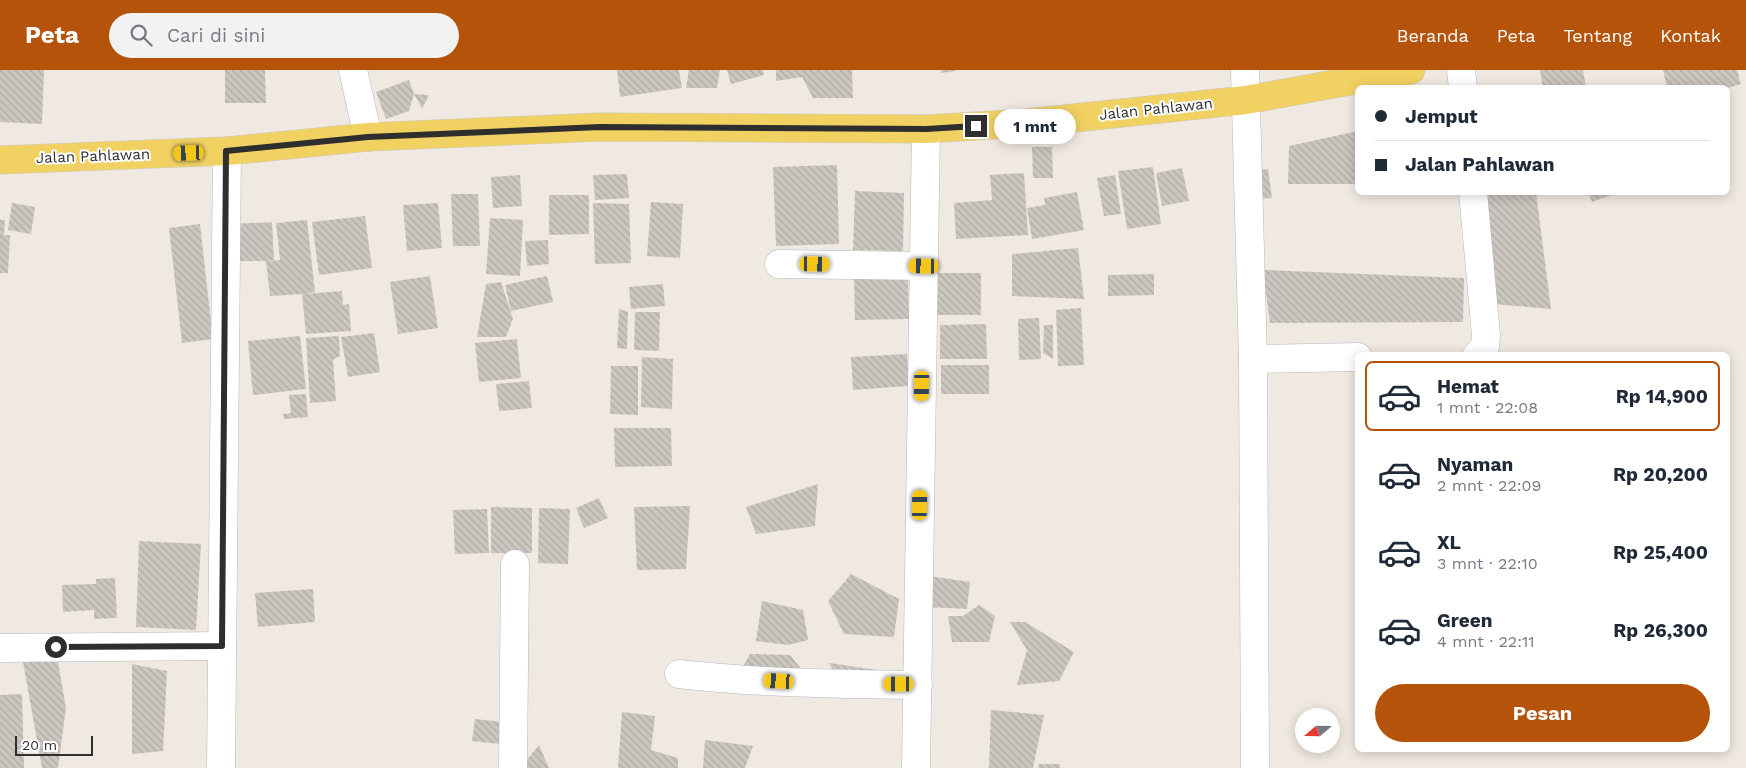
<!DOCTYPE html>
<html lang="id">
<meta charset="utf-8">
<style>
:root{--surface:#fff;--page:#f2f2f3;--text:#1f2937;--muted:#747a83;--line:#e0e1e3;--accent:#b45309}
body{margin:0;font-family:"Work Sans",sans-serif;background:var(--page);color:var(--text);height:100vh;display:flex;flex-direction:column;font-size:19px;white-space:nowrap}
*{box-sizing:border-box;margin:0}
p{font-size:16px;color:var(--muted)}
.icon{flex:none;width:28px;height:28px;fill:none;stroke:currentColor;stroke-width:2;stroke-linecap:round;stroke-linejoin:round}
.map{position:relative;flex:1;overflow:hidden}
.sheet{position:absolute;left:1355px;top:282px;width:375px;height:400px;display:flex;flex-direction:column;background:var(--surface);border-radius:8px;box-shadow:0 2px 12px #0003}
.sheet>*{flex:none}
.hud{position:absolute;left:1355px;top:15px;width:375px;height:110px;border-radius:8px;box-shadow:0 2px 12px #0003;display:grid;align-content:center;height:110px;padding:0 20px;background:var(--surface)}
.needle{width:32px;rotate:250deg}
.fabs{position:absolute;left:1295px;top:638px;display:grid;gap:10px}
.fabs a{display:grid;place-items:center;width:45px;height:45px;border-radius:50%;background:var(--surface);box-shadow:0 2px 12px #0003;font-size:25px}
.scale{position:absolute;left:15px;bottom:12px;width:78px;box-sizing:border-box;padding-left:5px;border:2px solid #2e2e2e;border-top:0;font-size:14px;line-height:18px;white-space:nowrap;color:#2e2e2e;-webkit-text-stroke:4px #fff;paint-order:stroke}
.end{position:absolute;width:22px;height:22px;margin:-11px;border:6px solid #2e2e2e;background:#fff;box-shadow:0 0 0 2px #fff}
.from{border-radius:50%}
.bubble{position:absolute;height:35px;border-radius:18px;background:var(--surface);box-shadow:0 2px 12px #0003;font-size:16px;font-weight:700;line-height:35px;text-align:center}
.car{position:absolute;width:15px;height:30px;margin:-15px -8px;border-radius:6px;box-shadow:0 0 4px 1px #0007;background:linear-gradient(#f5c518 24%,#345 0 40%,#f5c518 0 76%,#345 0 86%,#f5c518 0)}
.hud b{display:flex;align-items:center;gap:18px;height:48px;font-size:19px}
.hud b+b{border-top:1px solid var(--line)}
.hud i{width:12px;height:12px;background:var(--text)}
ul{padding:9px 0 0;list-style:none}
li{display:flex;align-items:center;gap:15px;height:70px;margin:0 10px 8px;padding:0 10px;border:2px solid transparent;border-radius:8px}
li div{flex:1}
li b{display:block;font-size:19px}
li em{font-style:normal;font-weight:700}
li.on{border-color:var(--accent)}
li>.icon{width:45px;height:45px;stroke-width:1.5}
.action{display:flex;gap:10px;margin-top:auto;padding:10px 20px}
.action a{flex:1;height:58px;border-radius:30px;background:var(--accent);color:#fff;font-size:20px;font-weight:700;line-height:58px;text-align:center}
header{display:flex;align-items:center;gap:30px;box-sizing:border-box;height:70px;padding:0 25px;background:var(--accent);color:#fff}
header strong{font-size:24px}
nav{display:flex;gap:28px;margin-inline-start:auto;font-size:18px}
.search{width:350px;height:45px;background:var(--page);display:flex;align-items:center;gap:12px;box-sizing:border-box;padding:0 18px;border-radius:28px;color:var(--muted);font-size:19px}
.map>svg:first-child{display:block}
.building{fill:url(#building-back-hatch)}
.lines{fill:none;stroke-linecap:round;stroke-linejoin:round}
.minor-casing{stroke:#b4b7c1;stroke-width:29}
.major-casing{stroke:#c9c9c9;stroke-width:29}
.minor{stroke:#fff;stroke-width:28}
.major{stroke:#f2d163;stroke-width:28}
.route{stroke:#2e2e2e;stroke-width:6}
.labels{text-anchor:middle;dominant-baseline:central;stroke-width:4;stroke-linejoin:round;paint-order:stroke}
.street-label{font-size:15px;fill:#2e2e2e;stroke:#fff}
</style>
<header>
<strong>Peta</strong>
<div class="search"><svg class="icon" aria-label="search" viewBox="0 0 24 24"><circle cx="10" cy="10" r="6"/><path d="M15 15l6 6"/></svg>Cari di sini</div>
<nav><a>Beranda</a><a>Peta</a><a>Tentang</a><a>Kontak</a></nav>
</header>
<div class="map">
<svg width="1746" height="698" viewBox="0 0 1746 698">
<defs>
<pattern id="building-back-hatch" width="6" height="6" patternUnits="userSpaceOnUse" patternTransform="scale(1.25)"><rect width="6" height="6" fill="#cbc7bf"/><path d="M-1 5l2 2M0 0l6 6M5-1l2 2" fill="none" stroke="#afaba4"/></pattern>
</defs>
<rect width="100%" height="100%" fill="#efe9e1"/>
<g class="building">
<polygon points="0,0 44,0 42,54 0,52"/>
<polygon points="225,0 265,0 266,33 225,33"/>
<polygon points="617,0 679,0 682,18 620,27"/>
<polygon points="689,0 720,0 717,18 686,18"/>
<polygon points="727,0 763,0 764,5 731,14"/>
<polygon points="776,0 852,0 853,28 813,28 802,7 776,11"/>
<polygon points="941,0 956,0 956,1 941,3"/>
<polygon points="1540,0 1583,0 1586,18 1543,18"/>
<polygon points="1663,0 1737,0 1741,14 1728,18 1667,18"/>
<polygon points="409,10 414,24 409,41 386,49 376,22"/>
<polygon points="414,24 429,25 422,39"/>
<polygon points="1358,61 1358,114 1288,114 1289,76"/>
<polygon points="1032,77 1052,77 1053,108 1033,108"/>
<polygon points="837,95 839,174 776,176 773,97"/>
<polygon points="1153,97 1161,154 1127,159 1118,101"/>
<polygon points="1182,98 1189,131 1162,136 1156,103"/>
<polygon points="1268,99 1272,128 1257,129 1253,100"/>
<polygon points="1024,103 1028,165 956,169 954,133 992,130 990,105"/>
<polygon points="627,104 629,128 595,130 593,105"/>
<polygon points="520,105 522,136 493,138 491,107"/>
<polygon points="1115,105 1121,144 1104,146 1097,108"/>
<polygon points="855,121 904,123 903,181 853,180"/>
<polygon points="1077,122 1084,160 1032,169 1027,138 1045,135 1044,128"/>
<polygon points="1484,122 1536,122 1551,239 1493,234"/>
<polygon points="1588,122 1617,122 1617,123 1592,132"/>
<polygon points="451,124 478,124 480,176 453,176"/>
<polygon points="549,125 589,125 589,164 549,165"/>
<polygon points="651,132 683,134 680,188 647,186"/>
<polygon points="12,133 35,137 31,164 8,160"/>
<polygon points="438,133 442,178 407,181 403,135"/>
<polygon points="593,133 629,134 631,193 595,194"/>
<polygon points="365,146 372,198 319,205 312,152"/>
<polygon points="490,148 523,150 520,206 486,204"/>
<polygon points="0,150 5,150 4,165 10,165 8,203 0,203"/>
<polygon points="307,150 315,222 304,224 342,221 343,235 349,234 351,261 306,264 302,224 270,226 266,191 280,190 276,153"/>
<polygon points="272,152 274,190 266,191 232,191 231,154"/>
<polygon points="200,154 213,269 182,273 169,158"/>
<polygon points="548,170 549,194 527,196 525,171"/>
<polygon points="1078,178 1084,229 1012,226 1012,184"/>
<polygon points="1263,200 1464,208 1463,252 1270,253"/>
<polygon points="935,203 981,203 981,245 936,245"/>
<polygon points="1154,204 1154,225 1108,226 1108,205"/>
<polygon points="430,206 438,258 398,264 390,212"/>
<polygon points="547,206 553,232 511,241 505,215"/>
<polygon points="908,206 909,249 855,250 854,207"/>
<polygon points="501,212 513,249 506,267 477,267 486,214"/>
<polygon points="663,214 665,236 631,239 629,217"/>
<polygon points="1081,238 1084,295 1058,296 1056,240"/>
<polygon points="619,239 628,242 627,279 617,278"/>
<polygon points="635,242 660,242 659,281 634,280"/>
<polygon points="1039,248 1041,289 1019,290 1018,249"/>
<polygon points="986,254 987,289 940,289 940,255"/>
<polygon points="1044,255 1053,255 1053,289 1043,283"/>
<polygon points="374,263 380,302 348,307 341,267"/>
<polygon points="300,266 306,319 253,325 248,271"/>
<polygon points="339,266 340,286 333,290 336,331 310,333 306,268"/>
<polygon points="517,269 521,308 479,312 475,273"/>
<polygon points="907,284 909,316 853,320 851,287"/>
<polygon points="642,287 673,289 672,339 641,337"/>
<rect x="941" y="295" width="48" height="29"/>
<polygon points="611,296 638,296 638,345 610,344"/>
<polygon points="529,311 532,338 499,341 496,314"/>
<polygon points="306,324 308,347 284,349 283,344 291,343 289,325"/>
<polygon points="614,358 671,358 672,396 615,397"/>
<polygon points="818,414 815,456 756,464 746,437"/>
<polygon points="599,428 608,448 584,458 576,438"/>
<polygon points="690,436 686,499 637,500 634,437"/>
<polygon points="491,437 532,438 532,483 491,483"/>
<polygon points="539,438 570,439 568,494 538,493"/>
<polygon points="487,439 489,483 455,484 453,440"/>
<polygon points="139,471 201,474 196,560 136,557"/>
<polygon points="851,504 899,529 894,567 844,564 828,531"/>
<polygon points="929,506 970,512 967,539 925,537"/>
<polygon points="115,508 117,548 94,549 94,540 63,542 62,515 96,514 96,509"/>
<polygon points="313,519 315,552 258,557 255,523"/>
<polygon points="762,531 803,540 808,570 788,575 756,571"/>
<polygon points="979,535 995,546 989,572 952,572 948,546 963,546"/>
<polygon points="1010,552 1025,552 1074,582 1059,611 1017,615 1027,580"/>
<polygon points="750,584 790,585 807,606 741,600"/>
<polygon points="57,586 66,638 58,698 42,698 23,592"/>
<polygon points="829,593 884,601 886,609 834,603"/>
<polygon points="132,594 167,601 163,681 132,684"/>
<polygon points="22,624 24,698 0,698 0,625"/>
<polygon points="991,640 1044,645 1033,698 989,698"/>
<polygon points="622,642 655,646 651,680 678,688 678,698 618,698"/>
<polygon points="475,649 503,652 500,674 472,671"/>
<polygon points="705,670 753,676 745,698 703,698"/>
<polygon points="539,675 549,698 520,698"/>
<polygon points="1039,694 1060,694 1060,698 1038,698"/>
</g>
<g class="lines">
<defs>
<g id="minor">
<polyline points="353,0 368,67"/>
<polyline points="1245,0 1253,289 1255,698"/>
<polyline points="1461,0 1463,18"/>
<polyline points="1473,122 1486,265 1485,277 1477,285"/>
<polyline points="779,194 924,196"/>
<polyline points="1253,289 1358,287"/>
<polyline points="0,578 222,576"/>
<path d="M679,604C758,613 838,614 918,615"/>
<polyline points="221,698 227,81"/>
<polyline points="513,698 515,494"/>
<polyline points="916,698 926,59"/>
</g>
<polyline id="major" points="0,90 227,81 368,67 600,57 926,59 1026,53 1246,30 1411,0"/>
</defs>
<use href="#minor" class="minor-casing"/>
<use href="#major" class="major-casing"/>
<use href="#minor" class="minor"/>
<use href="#major" class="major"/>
</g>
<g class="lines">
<polyline class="route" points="56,577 222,576 226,81 368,67 600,57 926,59 976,56"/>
</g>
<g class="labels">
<g class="street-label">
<text transform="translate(1156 39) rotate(-6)">Jalan Pahlawan</text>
<text transform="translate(93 86) rotate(-2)">Jalan Pahlawan</text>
</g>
</g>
</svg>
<div class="fabs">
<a><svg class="needle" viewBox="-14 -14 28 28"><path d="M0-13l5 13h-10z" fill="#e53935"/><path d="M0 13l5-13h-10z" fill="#747a83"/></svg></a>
</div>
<div class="scale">20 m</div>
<i class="end from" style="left:56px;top:577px"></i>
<i class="end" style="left:976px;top:56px"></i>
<div class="bubble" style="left:994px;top:39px;width:82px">1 mnt</div>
<i class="car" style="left:189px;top:83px;rotate:268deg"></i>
<i class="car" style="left:815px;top:194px;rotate:91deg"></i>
<i class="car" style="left:924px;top:196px;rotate:271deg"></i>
<i class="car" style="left:922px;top:316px;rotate:181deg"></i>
<i class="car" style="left:920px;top:435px;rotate:1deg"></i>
<i class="car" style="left:779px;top:611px;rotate:273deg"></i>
<i class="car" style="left:899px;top:614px;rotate:270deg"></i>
<div class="hud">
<b><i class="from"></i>Jemput</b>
<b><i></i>Jalan Pahlawan</b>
</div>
<section class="sheet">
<ul>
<li class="on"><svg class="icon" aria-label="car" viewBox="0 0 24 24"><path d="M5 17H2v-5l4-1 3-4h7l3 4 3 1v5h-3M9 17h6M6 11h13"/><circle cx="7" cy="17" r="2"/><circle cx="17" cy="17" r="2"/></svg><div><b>Hemat</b><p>1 mnt · 22:08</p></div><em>Rp 14,900</em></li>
<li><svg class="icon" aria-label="car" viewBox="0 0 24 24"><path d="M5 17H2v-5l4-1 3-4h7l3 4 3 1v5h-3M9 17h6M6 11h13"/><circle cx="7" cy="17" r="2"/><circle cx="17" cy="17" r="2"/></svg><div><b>Nyaman</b><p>2 mnt · 22:09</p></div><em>Rp 20,200</em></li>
<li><svg class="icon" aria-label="car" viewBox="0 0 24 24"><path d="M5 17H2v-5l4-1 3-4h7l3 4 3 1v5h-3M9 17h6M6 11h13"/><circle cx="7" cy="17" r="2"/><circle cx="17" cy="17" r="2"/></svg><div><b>XL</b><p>3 mnt · 22:10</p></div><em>Rp 25,400</em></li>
<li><svg class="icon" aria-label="car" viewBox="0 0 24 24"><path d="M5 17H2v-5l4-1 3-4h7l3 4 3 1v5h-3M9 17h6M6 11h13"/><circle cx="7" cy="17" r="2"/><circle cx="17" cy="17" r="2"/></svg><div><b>Green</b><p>4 mnt · 22:11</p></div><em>Rp 26,300</em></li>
</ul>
<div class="action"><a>Pesan</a></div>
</section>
</div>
